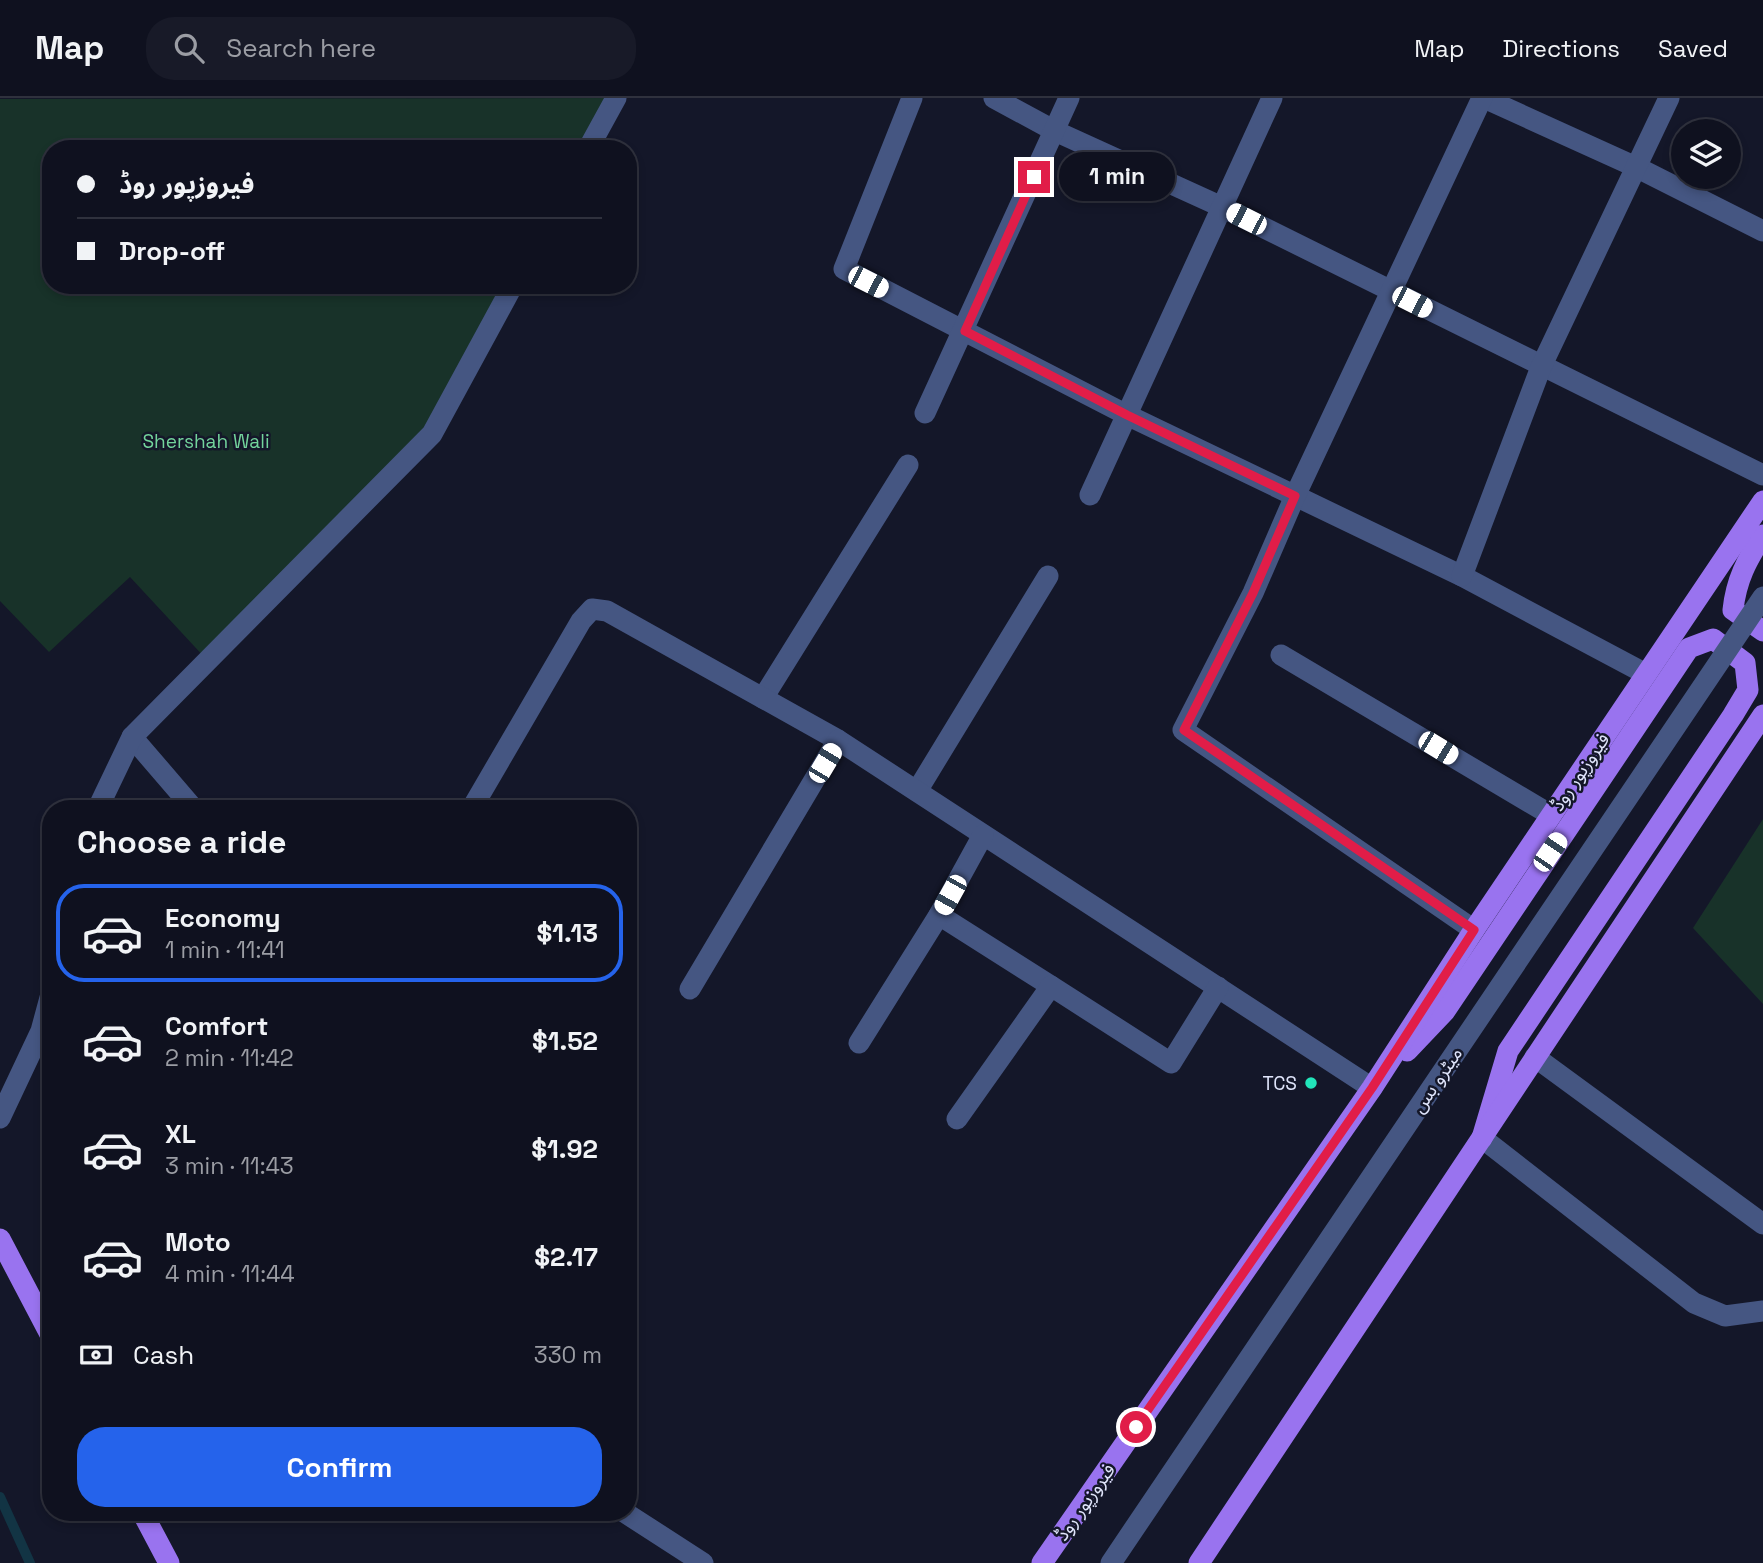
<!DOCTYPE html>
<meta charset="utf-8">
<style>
:root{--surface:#0f111f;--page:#181a28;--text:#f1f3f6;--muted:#9b9da4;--line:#2f313d;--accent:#2563eb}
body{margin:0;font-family:"Space Grotesk","Noto Sans Arabic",sans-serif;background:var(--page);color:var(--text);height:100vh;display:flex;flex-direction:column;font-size:26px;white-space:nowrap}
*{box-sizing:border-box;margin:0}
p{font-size:23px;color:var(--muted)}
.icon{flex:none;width:38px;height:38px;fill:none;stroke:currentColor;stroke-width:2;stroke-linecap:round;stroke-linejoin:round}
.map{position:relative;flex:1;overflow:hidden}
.side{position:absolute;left:42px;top:702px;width:595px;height:721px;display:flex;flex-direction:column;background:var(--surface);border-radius:28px;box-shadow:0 4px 10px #0003,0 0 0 2px var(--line)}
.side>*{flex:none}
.top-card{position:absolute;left:42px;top:42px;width:595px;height:154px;border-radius:28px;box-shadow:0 4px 10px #0003,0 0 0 2px var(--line);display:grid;align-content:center;height:154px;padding:0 35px;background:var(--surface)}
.fabs{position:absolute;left:1671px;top:21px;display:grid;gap:14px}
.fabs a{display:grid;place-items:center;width:70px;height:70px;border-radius:50%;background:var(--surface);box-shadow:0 4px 10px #0003,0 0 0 2px var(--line);font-size:35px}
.end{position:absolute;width:32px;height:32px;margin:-16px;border:9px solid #e11d48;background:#fff;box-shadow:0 0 0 4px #fff}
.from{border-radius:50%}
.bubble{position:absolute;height:49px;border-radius:24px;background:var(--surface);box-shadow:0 4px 10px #0003,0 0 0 2px var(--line);font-size:23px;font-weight:700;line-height:49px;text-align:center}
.car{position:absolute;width:21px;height:42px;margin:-21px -10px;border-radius:9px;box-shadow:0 0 5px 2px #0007;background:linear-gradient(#fff 24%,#345 0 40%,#fff 0 76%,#345 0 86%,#fff 0)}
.top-card b{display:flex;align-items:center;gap:24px;height:66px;font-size:26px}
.top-card b+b{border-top:2px solid var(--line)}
.top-card i{width:18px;height:18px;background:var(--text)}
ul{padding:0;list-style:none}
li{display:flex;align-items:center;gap:21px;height:98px;margin:0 14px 10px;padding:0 21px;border:4px solid transparent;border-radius:28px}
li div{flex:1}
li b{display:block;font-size:26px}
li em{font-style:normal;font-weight:700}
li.on{border-color:var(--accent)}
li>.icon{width:63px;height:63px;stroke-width:1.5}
h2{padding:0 35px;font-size:32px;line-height:84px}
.pay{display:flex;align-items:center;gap:18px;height:77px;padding:0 35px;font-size:26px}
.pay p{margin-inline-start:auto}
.action{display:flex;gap:14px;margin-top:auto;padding:14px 35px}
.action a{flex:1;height:80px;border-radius:28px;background:var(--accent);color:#fff;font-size:28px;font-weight:700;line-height:80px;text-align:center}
header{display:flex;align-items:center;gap:42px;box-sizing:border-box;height:98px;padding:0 35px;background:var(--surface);border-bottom:2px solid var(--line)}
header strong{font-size:33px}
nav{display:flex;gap:38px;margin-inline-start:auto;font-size:24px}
.search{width:490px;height:63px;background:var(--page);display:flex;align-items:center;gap:18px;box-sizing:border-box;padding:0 24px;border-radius:28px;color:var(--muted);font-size:26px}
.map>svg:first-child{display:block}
.green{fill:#183229}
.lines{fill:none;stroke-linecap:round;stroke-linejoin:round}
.stream{stroke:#123444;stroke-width:10}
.minor{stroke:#455682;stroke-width:21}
.major{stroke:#9973ef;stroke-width:21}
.minor-bridge{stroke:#455682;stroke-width:21}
.route{stroke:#e11d48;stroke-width:9}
.poi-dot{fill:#22e5ba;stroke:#141729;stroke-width:2.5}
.labels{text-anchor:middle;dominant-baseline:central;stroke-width:5;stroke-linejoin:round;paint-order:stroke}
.park-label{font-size:19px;fill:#73d49c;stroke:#141729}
.street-label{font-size:19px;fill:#e0e5fb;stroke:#141729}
.poi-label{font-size:19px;fill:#e0e5fb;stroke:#141729;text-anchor:end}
</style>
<header>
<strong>Map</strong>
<div class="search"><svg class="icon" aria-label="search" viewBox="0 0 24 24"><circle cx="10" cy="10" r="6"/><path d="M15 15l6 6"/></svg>Search here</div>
<nav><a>Map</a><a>Directions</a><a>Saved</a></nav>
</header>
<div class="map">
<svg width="1763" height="1465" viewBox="0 0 1763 1465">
<rect width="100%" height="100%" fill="#141729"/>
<g class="green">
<polygon points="616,0 588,51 51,51 51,187 513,187 432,336 207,562 130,479 49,554 0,503 0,1"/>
<polygon points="1763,721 1763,906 1693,830"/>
</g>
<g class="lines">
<polyline class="stream" points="0,1399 30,1465"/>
<g class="minor">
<polyline points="912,0 844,171 1127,317 1462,478 1646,576"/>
<polyline points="994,0 1055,33 1222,109 1763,377"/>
<polyline points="1484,0 1636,69 1763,133"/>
<polyline points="588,51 616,0"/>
<polyline points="925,315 1069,0"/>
<polyline points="1090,397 1272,0"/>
<polyline points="1462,478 1541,269 1669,0"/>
<polyline points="1281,557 1551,717"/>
<polyline points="763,600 908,367"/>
<polyline points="132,639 193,710"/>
<polyline points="917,693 1048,478"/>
<polyline points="98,710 132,639 432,336 513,187"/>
<polyline points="472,710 581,523 592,511 607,513 838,642 1372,990"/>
<polyline points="939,817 1051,888"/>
<polyline points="1474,832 1183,632 1253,495 1295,398 1482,0"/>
<polyline points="690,891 838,642"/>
<polyline points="859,945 939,817 983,737"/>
<polyline points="1535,959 1763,1126"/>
<polyline points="0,1020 41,933 51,896"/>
<polyline points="957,1021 1051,888 1171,965 1218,889"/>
<polyline points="1482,1040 1694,1205 1725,1218 1763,1213"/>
<polyline points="624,1414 703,1465"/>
</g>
<g class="major">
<path d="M1763,437C1747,462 1736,482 1733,512L1763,533"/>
<polyline points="1407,953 1445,913 1689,550 1713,541 1745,565 1748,592 1733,617 1508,953 1482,1040"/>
<polyline points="0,1141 51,1238"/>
<polyline points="142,1414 169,1465"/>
<polyline points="1042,1465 1372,990 1474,832 1763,403"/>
<polyline points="1199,1465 1763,617"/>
</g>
<polyline class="minor-bridge" points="1111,1465 1763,499"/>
</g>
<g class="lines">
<polyline class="route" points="1034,79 965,233 1127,317 1295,398 1253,495 1184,632 1474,832 1372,990 1136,1329"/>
</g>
<circle class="poi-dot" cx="1311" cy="985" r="7"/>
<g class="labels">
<g class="park-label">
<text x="206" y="343">Shershah Wali</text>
</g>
<g class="street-label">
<text transform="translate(1580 674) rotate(-56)">فیروزپور روڈ</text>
<text transform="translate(1437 982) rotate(-56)">میٹرو بس</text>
<text transform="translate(1085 1404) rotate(-55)">فیروزپور روڈ</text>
</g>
<g class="poi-label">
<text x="1297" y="985">TCS</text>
</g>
</g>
</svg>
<div class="fabs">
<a><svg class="icon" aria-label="layers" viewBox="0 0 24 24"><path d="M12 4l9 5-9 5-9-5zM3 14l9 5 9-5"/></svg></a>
</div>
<i class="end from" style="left:1136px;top:1329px"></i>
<i class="end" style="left:1034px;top:79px"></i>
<div class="bubble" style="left:1059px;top:54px;width:116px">1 min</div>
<i class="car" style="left:1246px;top:121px;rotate:297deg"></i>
<i class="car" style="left:868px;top:184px;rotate:117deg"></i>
<i class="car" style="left:1412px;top:204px;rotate:117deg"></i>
<i class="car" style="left:1438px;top:650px;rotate:121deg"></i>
<i class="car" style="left:825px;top:665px;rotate:31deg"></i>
<i class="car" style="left:1550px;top:754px;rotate:34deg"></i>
<i class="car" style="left:950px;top:797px;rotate:209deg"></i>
<div class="top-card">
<b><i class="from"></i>فیروزپور روڈ</b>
<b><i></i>Drop-off</b>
</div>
<section class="side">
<h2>Choose a ride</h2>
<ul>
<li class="on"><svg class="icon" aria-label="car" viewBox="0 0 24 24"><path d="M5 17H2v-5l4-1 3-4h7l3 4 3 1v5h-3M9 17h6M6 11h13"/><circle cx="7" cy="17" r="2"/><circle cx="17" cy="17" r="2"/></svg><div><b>Economy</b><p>1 min · 11:41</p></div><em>$1.13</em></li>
<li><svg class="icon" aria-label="car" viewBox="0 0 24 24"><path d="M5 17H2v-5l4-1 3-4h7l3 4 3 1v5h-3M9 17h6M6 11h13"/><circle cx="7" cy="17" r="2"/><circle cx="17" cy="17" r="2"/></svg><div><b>Comfort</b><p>2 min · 11:42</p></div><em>$1.52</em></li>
<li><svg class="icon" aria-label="car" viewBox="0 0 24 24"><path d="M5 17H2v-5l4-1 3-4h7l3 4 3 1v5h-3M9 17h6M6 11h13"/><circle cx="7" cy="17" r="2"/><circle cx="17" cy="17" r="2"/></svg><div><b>XL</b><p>3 min · 11:43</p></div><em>$1.92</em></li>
<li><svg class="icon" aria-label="car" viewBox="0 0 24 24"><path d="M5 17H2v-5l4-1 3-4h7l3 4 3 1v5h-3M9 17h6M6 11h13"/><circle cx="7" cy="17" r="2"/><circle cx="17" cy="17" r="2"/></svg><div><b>Moto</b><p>4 min · 11:44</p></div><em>$2.17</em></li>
</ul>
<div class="pay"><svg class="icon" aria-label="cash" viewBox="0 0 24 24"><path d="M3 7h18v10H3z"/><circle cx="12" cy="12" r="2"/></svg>Cash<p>330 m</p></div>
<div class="action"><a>Confirm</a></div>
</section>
</div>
